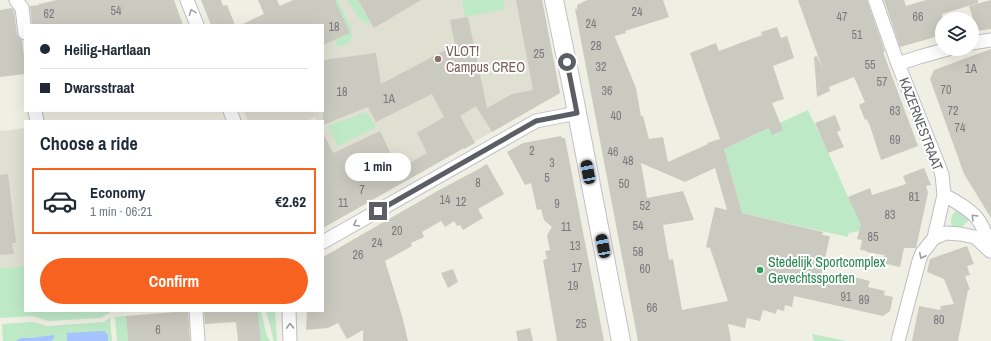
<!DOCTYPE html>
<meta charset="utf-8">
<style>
:root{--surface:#fff;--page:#f2f2f3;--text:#1f2937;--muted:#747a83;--line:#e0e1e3;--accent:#f86221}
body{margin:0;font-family:"Archivo Narrow",sans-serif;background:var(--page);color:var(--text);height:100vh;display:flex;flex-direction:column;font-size:15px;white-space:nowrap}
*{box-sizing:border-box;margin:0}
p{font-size:13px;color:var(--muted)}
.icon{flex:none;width:22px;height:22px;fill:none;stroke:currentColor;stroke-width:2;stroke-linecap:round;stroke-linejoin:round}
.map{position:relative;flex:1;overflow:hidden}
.details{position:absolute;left:24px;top:120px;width:300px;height:192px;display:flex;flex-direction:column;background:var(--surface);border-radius:0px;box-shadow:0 4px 16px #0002}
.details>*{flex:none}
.top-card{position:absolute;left:24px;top:24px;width:300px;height:88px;border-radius:0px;box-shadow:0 4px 16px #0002;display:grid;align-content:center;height:88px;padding:0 16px;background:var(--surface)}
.fabs{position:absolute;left:935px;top:12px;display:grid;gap:8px}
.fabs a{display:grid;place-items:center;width:44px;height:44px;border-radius:50%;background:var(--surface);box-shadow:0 4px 16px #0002;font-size:20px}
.end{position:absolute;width:18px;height:18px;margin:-9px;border:5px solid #5b5e65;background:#fff;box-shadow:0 0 0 2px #fff}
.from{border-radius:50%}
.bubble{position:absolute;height:28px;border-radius:14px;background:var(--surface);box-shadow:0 4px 16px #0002;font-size:13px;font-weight:800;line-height:28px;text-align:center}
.car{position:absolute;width:12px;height:24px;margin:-12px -6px;border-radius:5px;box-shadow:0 0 3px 1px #0007;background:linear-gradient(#222 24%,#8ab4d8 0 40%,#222 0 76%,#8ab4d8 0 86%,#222 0)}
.top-card b{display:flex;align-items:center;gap:14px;height:38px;font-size:15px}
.top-card b+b{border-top:1px solid var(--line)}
.top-card i{width:10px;height:10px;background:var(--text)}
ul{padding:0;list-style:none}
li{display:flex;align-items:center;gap:12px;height:66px;margin:0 8px 6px;padding:0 8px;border:2px solid var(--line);border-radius:0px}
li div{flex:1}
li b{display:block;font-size:15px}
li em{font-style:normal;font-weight:800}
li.on{border-color:var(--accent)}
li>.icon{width:36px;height:36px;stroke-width:1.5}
h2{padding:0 16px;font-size:18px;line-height:48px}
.primary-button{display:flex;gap:8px;margin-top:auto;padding:8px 16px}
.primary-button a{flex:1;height:46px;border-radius:24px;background:var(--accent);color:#fff;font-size:16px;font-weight:800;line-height:46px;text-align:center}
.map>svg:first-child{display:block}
.education{fill:#dfdfd2}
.green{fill:#bee9c7}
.water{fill:#a4c3ff}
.building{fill:#cacac0;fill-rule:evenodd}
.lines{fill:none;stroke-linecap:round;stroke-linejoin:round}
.street-casing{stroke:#bdbfc6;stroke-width:15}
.secondary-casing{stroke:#c0c1ca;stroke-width:20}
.street{stroke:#fff;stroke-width:13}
.secondary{stroke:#fff;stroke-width:18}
.oneway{stroke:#9d9ea3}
.route{stroke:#5b5e65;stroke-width:5}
.education-dot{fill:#8d6e63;stroke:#fff;stroke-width:1.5}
.leisure-dot{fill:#2e9e5b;stroke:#fff;stroke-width:1.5}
.labels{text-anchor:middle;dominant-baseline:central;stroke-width:4;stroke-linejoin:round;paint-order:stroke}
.number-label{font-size:12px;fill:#77797c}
.education-label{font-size:14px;fill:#785e54;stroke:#fff;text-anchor:start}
.street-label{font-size:14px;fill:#5b5e65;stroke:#fff}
.leisure-label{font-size:14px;fill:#27864d;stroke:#fff;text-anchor:start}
</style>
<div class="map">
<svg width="991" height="341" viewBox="0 0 991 341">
<rect width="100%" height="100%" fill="#efefe3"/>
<g class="education">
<polygon points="293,0 542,0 560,93 406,181 380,131 333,153 323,133 323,121 317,121 315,117 306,121 248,121 244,111 323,111 323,25 254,25 251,20"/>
<polygon points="25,128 25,266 0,268 0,131"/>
</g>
<g class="green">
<polygon points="335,0 338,0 348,21 351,26 352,36 350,42 339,47 334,40 349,33"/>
<polygon points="347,0 357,0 371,23 364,23 358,17"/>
<polygon points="462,0 504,0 505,9 465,17"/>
<polygon points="808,110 832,161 863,230 850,233 849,232 848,237 742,213 724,149"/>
<polygon points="366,112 376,127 338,146 328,126"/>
<path d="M958,210L971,218L959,230L953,228C949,222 951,213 958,210Z"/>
<polygon points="25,266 25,311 110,311 110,313 100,318 48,321 33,316 0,318 0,268"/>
<polygon points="258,311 261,311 266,333 270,341 261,341"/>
<polygon points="266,311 275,311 277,341 274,341 273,338"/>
<polygon points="126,316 128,341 117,341 115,317"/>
<polygon points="110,318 112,341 3,341 2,324 33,322 47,326 104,322"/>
<polygon points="812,334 847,341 814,341"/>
</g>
<g class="water">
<polygon points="104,331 108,335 108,341 67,341 67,333"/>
<polygon points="54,335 54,338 51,341 16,341 21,338 31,338"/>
</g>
<g class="building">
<polygon points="57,0 174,0 183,25 32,25 30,6 39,5 39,4"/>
<polygon points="201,0 221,0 223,6 227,5 235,25 211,25"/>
<polygon points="258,0 277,0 280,6 293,0 335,0 350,33 323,45 323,25 241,25 264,14"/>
<polygon points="358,0 421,0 374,28"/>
<polygon points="516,0 542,0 560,93 492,132 476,106 460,116 475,143 464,149 464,148 323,228 323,133 333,153 380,131 399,169 427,153 417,133 444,117 432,94 376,122 368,107 323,125 323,60 376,53 381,84 455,45 450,20 468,17 487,108 512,94 533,90"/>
<path d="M587,0H663L669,17L625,31L626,33L615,36V37L636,88L641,116H643L649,139L663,137L668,162L708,144L707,143L720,139L690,53L716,43L719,51L762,35L761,32L777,27L781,38L787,36L794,58L773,66L784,99L772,103L783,130L772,135L769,128L724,149L742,213L823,232L822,235L830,236L821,277L848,283L850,276L870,281L868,287L885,291L884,295L893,297L890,311L883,316L794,296L792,307L785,305L784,311L777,309L776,314L763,310L760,321L747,318L745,328L728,324L731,341H638L575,9H577V5ZM641,163L685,182L715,168L727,210L715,207L706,247L710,248L728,301L682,310L673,259L669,260L663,225L694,220L683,191L647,198Z"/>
<polygon points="798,0 867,0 885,52 883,52 918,146 881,160 870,126 867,119 865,120 859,105 865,102 854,77 829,87 830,91 817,97 814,57 817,56 823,70"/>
<polygon points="884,0 904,0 906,6 926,0 978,0 978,3 942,14 942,35 900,47"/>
<polygon points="991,0 991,29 977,31 969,6"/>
<polygon points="12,8 14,11 17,34 19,38 22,40 25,64 25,74 0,77 0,10"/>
<polygon points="991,49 991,218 964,174 930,79 934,70"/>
<polygon points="835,115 841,130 837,132 844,147 828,153 815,123"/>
<polygon points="561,136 562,138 565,138 604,341 557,341 543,260 547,259 545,251 550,250 547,235 552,227 544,220 541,209 537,210 531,183 525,185 507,152 523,143"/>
<polygon points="487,164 504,194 478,209 483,218 463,230 460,225 457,226 454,221 445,227 441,221 422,232 424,237 411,243 412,246 385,261 402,316 408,341 363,341 363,330 347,339 338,323 328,328 306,330 307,311 323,311 323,257 441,189 477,170"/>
<polygon points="924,168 931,185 926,186 928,193 916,248 904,248 900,267 882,263 884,255 866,252 867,251 860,250 862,240 857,239 861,225 848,197 870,188 872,195 906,184 903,176"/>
<polygon points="8,174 16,243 12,243 14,254 0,255 0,175"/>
<polygon points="967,246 974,264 967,266 970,275 965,276 970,290 968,290 958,341 912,341 919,306 940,310 941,306 954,304 944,279 927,272 930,259"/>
<polygon points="453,269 458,282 448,288 441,273"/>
<polygon points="188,311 190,341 128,341 126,316"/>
<polygon points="204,311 258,311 261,341 238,341 236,322 205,324"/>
<polygon points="530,328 533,341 518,341 516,331"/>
</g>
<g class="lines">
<defs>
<g id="street">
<polyline points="16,0 22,8 25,33"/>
<polyline points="187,0 197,25"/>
<polyline points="875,0 898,64 940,169 942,175 944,195 934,238 922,253 919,261 898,341"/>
<polyline points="972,43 991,40"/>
<polyline points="898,64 919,57 948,49"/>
<polyline points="35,111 37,121"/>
<polyline points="230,111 234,121"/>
<path d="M944,195C955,201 972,210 979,221C985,230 988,241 991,250"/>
<polyline points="934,238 946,233 960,234 975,237 990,251"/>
<polyline points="323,242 536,121 577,113"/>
<polyline points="196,311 198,341"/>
<polyline points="289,311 290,341"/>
</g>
<polyline id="secondary" points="554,0 573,92 621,341"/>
</defs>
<use href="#street" class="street-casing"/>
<use href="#secondary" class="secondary-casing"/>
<use href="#street" class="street"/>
<use href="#secondary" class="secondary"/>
</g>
<defs><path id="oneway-chevron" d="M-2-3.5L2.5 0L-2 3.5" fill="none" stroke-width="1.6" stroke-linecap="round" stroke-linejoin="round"/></defs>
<g class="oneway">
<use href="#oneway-chevron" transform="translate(192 12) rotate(-111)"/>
<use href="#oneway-chevron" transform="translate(974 217) rotate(-135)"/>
<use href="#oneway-chevron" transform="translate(356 224) rotate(150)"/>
<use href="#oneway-chevron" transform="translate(922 256) rotate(116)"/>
<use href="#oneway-chevron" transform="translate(290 326) rotate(-92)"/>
</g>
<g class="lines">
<polyline class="route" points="378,211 536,121 577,113 567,62"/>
</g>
<circle class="education-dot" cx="438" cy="59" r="4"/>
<circle class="leisure-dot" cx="760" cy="270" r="4"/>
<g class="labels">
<g class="number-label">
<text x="116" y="11">54</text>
<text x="637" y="12">24</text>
<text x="49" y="14">62</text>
<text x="842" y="17">47</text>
<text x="918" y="17">66</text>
<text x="591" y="24">24</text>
<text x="334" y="27">18</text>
<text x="857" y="35">51</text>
<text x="596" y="46">28</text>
<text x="539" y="54">25</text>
<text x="870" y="65">55</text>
<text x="601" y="67">32</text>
<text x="971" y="69">1A</text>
<text x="882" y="82">57</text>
<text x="946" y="90">70</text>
<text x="607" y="91">36</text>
<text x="342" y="92">18</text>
<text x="389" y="99">1A</text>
<text x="895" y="111">63</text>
<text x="953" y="111">72</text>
<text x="616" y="116">40</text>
<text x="960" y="128">74</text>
<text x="895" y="140">69</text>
<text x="532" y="151">2</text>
<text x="613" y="152">46</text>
<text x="628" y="161">48</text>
<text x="552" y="163">3</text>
<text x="547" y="178">5</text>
<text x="478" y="183">8</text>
<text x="624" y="184">50</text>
<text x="362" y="190">7</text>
<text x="914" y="197">81</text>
<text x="445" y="200">14</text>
<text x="461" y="202">12</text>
<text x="343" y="203">11</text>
<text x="557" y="204">9</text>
<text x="645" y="206">52</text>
<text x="890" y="215">83</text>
<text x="638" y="226">54</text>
<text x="566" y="227">11</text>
<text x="397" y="231">20</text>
<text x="873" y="237">85</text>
<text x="377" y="243">24</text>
<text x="575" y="246">13</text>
<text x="638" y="252">58</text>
<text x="358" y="255">26</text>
<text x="577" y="268">17</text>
<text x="645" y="269">60</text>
<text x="573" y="286">19</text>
<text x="846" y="297">91</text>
<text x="864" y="300">89</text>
<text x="652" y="308">66</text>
<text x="939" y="320">80</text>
<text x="581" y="324">25</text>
<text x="158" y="330">6</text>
</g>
<g class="education-label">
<text x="446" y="51">VLOT!<tspan x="446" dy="16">Campus CREO</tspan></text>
</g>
<g class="street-label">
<text transform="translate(921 124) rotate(69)">KAZERNESTRAAT</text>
</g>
<g class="leisure-label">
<text x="768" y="262">Stedelijk Sportcomplex<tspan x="768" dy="16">Gevechtssporten</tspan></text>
</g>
</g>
</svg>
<div class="fabs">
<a><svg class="icon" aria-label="layers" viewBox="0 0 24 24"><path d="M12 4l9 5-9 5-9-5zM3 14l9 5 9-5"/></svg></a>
</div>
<i class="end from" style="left:567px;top:62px"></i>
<i class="end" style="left:378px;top:211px"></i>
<div class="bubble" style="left:345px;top:153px;width:66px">1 min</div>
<i class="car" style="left:588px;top:172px;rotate:349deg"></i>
<i class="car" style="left:603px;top:246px;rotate:349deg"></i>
<div class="top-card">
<b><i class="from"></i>Heilig-Hartlaan</b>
<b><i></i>Dwarsstraat</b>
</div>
<section class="details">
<h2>Choose a ride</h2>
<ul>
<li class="on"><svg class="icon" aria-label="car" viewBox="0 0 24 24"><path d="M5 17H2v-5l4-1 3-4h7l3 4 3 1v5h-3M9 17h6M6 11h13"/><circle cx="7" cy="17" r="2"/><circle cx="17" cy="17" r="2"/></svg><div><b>Economy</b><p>1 min · 06:21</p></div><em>€2.62</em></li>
</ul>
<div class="primary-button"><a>Confirm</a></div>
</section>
</div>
